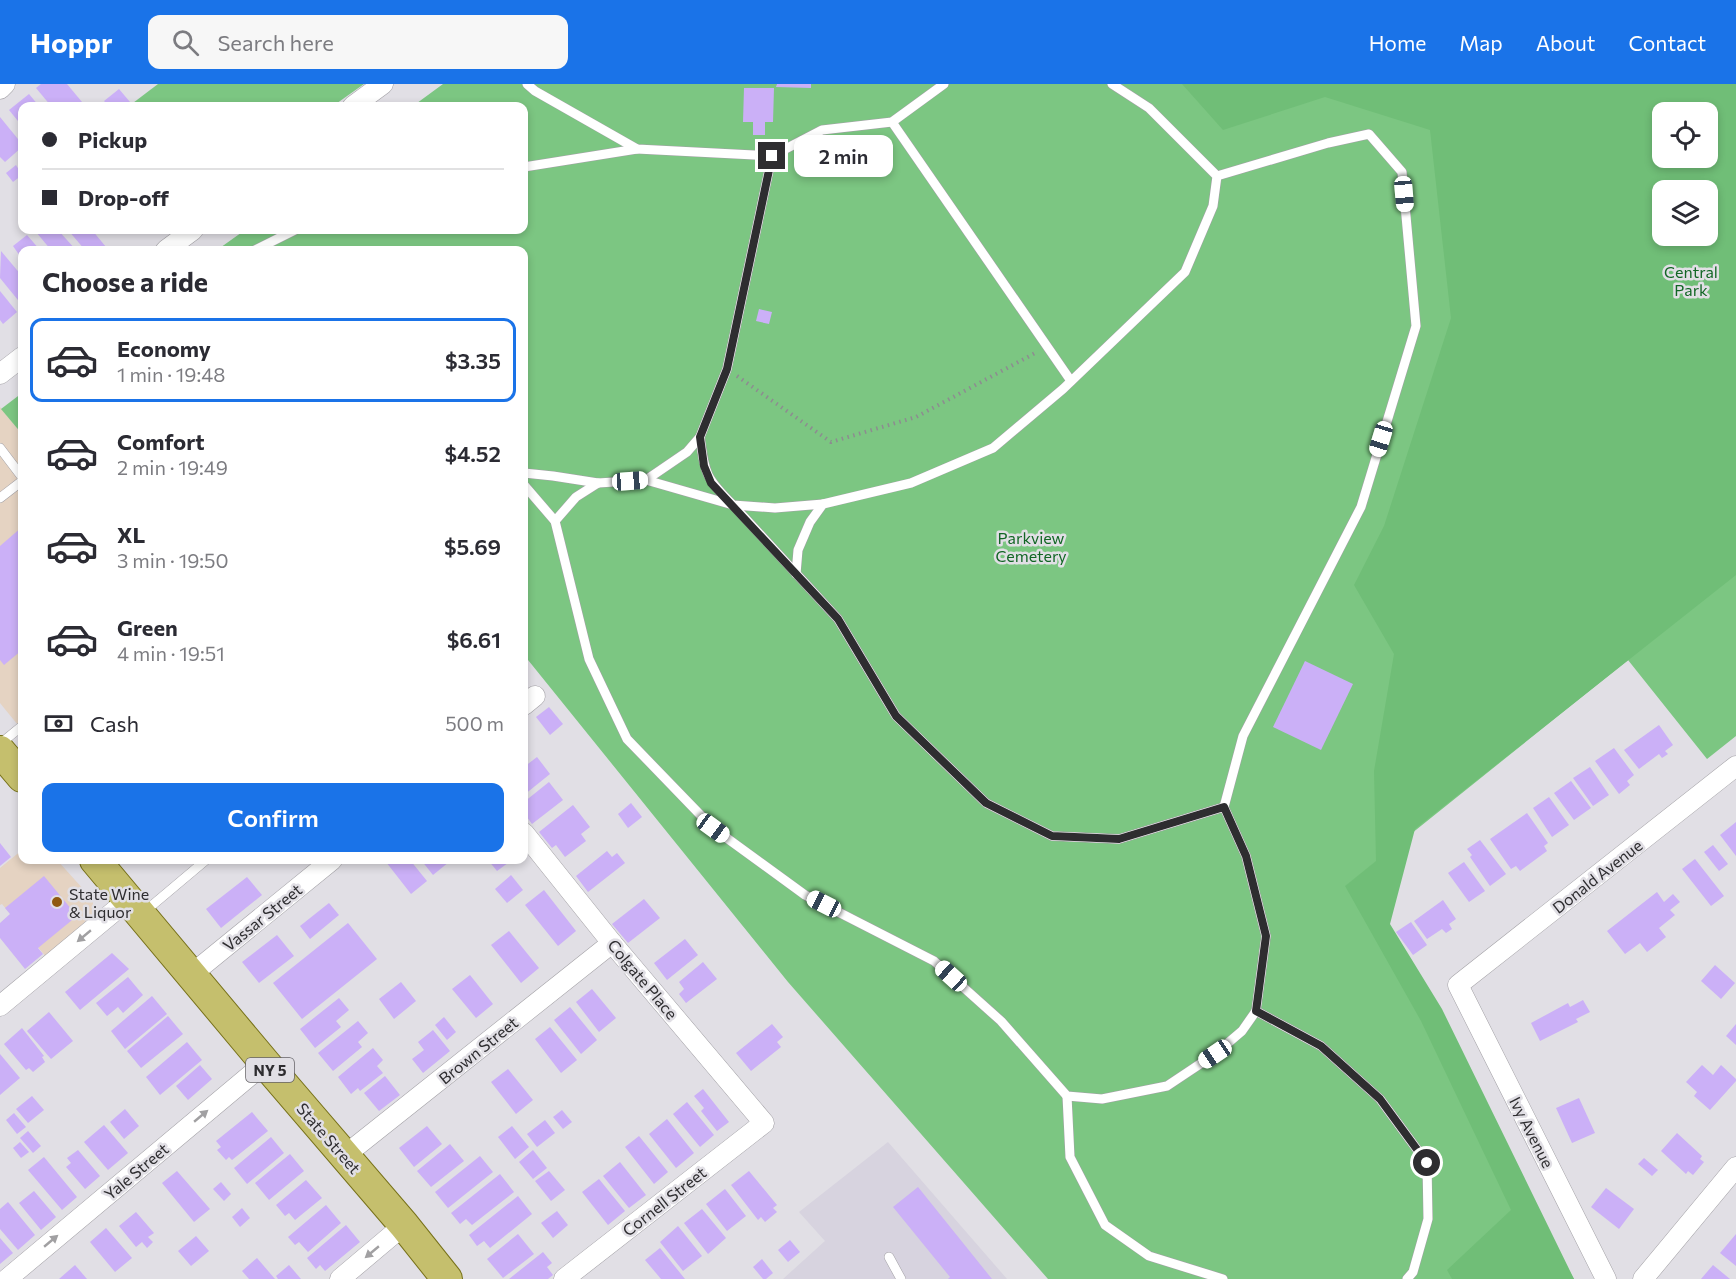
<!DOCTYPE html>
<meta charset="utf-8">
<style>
:root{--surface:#fff;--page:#f7f7f7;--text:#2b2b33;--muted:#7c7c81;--line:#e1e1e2;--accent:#1a73e8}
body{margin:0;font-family:Commissioner,sans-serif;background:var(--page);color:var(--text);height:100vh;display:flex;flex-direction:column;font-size:22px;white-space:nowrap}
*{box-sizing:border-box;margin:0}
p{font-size:20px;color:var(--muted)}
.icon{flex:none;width:33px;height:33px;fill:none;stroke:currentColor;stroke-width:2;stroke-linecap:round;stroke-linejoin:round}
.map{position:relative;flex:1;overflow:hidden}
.sheet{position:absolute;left:18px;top:162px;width:510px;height:618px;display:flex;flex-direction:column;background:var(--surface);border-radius:12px;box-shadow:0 3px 9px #0003}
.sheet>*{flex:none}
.guide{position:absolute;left:18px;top:18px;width:510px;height:132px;border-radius:12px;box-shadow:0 3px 9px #0003;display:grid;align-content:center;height:132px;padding:0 24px;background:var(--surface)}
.fabs{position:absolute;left:1652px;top:18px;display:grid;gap:12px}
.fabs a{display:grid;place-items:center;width:66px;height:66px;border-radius:12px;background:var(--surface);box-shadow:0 3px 9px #0003;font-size:30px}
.end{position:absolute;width:27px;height:27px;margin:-14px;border:8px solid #2e2d30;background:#fff;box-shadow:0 0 0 3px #fff}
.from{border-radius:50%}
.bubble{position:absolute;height:42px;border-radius:12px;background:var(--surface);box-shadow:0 3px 9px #0003;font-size:20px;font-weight:600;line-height:42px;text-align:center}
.car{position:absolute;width:18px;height:36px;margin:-18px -9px;border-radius:8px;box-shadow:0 0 4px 2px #0007;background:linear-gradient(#fff 24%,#345 0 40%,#fff 0 76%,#345 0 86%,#fff 0)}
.guide b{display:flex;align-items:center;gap:21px;height:57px;font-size:22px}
.guide b+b{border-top:2px solid var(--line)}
.guide i{width:15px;height:15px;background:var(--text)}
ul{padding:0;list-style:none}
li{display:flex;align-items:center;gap:18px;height:84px;margin:0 12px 9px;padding:0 12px;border:3px solid transparent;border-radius:12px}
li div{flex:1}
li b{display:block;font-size:22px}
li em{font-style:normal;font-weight:600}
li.on{border-color:var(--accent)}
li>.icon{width:54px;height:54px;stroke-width:1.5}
h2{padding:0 24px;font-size:27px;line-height:72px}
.pay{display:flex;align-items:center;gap:15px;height:66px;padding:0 24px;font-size:22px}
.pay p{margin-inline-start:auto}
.button{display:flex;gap:12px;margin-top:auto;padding:12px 24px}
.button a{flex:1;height:69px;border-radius:12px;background:var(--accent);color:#fff;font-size:24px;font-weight:600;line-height:69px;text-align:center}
header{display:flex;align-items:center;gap:36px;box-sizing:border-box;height:84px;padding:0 30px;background:var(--accent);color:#fff}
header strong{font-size:28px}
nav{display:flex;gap:33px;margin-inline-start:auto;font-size:21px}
.search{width:420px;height:54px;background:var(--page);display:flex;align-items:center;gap:15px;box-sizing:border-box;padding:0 21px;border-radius:12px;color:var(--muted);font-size:22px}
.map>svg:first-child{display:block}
.commercial{fill:#e5d3c2}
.built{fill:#d7d3df}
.green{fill:#7cc682;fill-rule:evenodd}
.forest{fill:#70be77;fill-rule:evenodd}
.building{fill:#cbb0f7}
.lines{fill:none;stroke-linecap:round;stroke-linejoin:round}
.lane-casing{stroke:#a3a1a6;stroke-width:10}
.street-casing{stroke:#a3a1a6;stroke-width:21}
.primary-casing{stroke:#777119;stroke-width:32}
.path{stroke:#8d8c90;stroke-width:4;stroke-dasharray:1.5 4.5;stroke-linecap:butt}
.lane{stroke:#fff;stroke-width:9}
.street{stroke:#fff;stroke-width:20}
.primary{stroke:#c5bf6d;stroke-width:30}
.oneway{fill:#a1a0a2}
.route{stroke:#2e2d30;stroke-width:8}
.poi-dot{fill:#90590f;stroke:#e1dfe5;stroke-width:2}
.labels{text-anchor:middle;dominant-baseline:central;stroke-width:5;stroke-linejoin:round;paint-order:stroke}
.shield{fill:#e1dfe5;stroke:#646266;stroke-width:1.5}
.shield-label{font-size:15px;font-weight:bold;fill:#2e2d30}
.park-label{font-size:16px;fill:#116624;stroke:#e1dfe5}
.street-label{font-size:16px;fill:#2e2d30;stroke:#e1dfe5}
.poi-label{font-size:16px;fill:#2e2d30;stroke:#e1dfe5;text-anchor:start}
</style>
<header>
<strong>Hoppr</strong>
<div class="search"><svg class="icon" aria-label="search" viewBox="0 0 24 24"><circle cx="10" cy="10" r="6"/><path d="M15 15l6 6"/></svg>Search here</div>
<nav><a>Home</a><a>Map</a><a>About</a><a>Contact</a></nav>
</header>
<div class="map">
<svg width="1736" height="1195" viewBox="0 0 1736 1195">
<rect width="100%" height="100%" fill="#e1dfe5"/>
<g class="commercial">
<polygon points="0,323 22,350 22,646 0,619"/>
<polygon points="22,766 22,776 57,776 93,816 93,830 47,874 2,820 0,821 0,784"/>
</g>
<polygon class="built" points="888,1058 1007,1195 783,1195 825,1157 799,1128"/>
<g class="green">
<polygon points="158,0 364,0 333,22 129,22"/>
<path d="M443,0H1736V652L1707,675L1628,576L1346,802L1574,1195H1048L788,898L524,571V166H217L245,146H524V22H413ZM1662,28H1707V74H1662ZM1662,106H1707V152H1662Z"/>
<polygon points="22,309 22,350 1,325"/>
</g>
<path class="forest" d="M1182,0H1736V491L1415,745L1390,840L1442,925L1574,1195H1452L1447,1186L1511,1126L1421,937L1345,802L1376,777L1374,687L1394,570L1354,501L1384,442L1451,234L1430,46L1325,13L1223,46ZM1662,28H1707V74H1662ZM1662,106H1707V152H1662Z"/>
<g class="building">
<polygon points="41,0 67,0 82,18 76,22 51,22 36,4"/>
<polygon points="777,0 811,0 811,4 776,3"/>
<polygon points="744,4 774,4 773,38 765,38 765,51 753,51 753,38 743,38"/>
<polygon points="119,5 130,18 125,22 109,22 104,17"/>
<polygon points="29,10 39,22 22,22 22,42 9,26"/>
<polygon points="0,33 22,60 22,63 5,78 0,73"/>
<polygon points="16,81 22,91 13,98 6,89"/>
<polygon points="39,146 58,146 76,166 51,166 36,148"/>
<polygon points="68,146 92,146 106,163 101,166 85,166"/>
<polygon points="27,151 40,166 22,166 22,175 13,162"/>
<polygon points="1,167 22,192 22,221 0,194"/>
<polygon points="0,207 17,228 3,240 0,236"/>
<polygon points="759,225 772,228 769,240 756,237"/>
<polygon points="22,443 22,566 4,581 0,576 0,462"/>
<polygon points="1305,577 1353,600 1321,666 1273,643"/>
<polygon points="549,623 563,640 550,651 536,633"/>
<polygon points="1659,641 1673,661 1665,667 1668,670 1662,674 1659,670 1639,685 1624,666"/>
<polygon points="1614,664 1634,691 1627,697 1630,701 1619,710 1595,677"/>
<polygon points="537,673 550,690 524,711 524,683"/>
<polygon points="1590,683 1609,711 1593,722 1573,694"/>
<polygon points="1571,697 1591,724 1574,736 1554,709"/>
<polygon points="549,698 563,716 532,740 524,729 524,718"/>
<polygon points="1549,713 1569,741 1552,753 1533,724"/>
<polygon points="631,719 642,733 628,744 618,730"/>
<polygon points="573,721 590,743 581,750 586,757 565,773 556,761 552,764 539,748"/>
<polygon points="1527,729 1548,759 1544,762 1547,767 1520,787 1516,782 1511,785 1490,755"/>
<polygon points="1736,738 1736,772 1720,751"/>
<polygon points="1480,756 1506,790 1490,802 1470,773 1472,771 1467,765"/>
<polygon points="0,759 11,773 0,782"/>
<polygon points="1713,761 1728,780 1719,787 1704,768"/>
<polygon points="607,767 612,773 617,769 625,779 588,808 576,792"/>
<polygon points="1695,775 1724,812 1711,822 1682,785"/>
<polygon points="389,776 410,776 427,797 411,810 386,778"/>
<polygon points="421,776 447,776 449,778 433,791"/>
<polygon points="488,776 512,776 497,787"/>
<polygon points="1464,778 1485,807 1469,818 1448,789"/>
<polygon points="511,791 523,806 507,819 495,805"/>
<polygon points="44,792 77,832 38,864 43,870 25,885 0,854 0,839 10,830 5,824"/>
<polygon points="247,793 262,811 221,844 206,825"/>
<polygon points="544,806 576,847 558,862 525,821"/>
<polygon points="1657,808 1664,818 1673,810 1680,818 1670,826 1675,831 1659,844 1666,853 1647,868 1640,859 1625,870 1607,847"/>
<polygon points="644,815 660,834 628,859 612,840"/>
<polygon points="1443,816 1456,835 1449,840 1452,845 1446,849 1442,845 1427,855 1414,837"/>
<polygon points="329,819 339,831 310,855 300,842"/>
<polygon points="1411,838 1427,861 1413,871 1396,848"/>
<polygon points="348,839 377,875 302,935 273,899"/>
<polygon points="509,847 539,884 521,899 491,861"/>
<polygon points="277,851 294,872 259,899 242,878"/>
<polygon points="685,855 698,871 667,896 654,879"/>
<polygon points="112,869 129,885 80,926 65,908"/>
<polygon points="703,878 717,895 686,919 679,910 684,905 679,898"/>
<polygon points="1715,881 1735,899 1721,915 1701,897"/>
<polygon points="470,891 493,920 476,934 452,905"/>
<polygon points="128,893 143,911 123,929 118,923 107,932 96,919"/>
<polygon points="401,898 416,917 394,935 379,915"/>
<polygon points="592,905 616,934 599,948 576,918"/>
<polygon points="152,912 167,930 125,965 111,947"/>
<polygon points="339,914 349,926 336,937 341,943 315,964 300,945"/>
<polygon points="1583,916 1590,928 1576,935 1578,938 1540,957 1531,939 1568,919 1570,923"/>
<polygon points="570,923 597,956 581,970 554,936"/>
<polygon points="49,928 73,957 51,975 27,947"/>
<polygon points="168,932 183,950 141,984 127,967"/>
<polygon points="444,933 456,948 447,956 435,941"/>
<polygon points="358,937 368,949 358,958 362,963 333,987 318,969"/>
<polygon points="772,940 783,953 777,958 781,963 751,987 736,969"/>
<polygon points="1736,940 1736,961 1726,952"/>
<polygon points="550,943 577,976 561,989 535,955"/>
<polygon points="22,944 44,972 42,973 45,978 33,988 29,984 26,986 4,960"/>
<polygon points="433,946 450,967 423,989 412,975 424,966 418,958"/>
<polygon points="187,958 202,976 160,1011 146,993"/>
<polygon points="373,964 383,976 377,982 383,989 360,1007 358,1004 351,1010 338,993"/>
<polygon points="0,970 20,994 0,1011"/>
<polygon points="200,981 212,995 188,1016 176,1002"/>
<polygon points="1702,981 1713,991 1721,981 1736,995 1736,997 1710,1026 1694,1012 1697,1008 1686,998"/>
<polygon points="508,985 533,1016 516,1030 491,998"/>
<polygon points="385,992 400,1011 379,1027 364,1009"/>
<polygon points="703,1005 729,1038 717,1047 701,1027 704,1024 694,1012"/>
<polygon points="32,1012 44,1026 28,1039 16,1025"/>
<polygon points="1579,1014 1595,1049 1572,1059 1556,1024"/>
<polygon points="687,1018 714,1051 700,1063 673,1030"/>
<polygon points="125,1025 139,1042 124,1055 110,1038"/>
<polygon points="562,1026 572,1038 563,1045 553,1033"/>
<polygon points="252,1028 268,1047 232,1076 229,1073 226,1076 217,1066 221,1063 216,1057"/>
<polygon points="14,1029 26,1043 17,1050 6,1036"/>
<polygon points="667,1035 694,1069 676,1084 649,1050"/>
<polygon points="545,1036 555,1049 537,1063 527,1050"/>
<polygon points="104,1041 128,1069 108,1086 84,1058"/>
<polygon points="427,1042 442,1060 414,1083 399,1064"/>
<polygon points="512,1042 529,1063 515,1075 498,1053"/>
<polygon points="28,1047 41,1062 33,1069 20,1054"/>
<polygon points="1677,1049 1702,1072 1700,1075 1704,1078 1693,1091 1688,1087 1686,1090 1661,1067"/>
<polygon points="639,1052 668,1088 654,1100 625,1063"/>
<polygon points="271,1053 284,1069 247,1100 234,1084"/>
<polygon points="20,1058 29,1068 21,1074 13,1064"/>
<polygon points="450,1060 464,1077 431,1103 417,1087"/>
<polygon points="78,1066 100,1092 85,1105 66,1083 71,1079 67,1074"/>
<polygon points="533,1066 547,1084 533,1095 519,1078"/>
<polygon points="290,1070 304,1087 269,1116 255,1099"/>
<polygon points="480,1072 493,1088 448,1124 435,1108"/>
<polygon points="44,1073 77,1113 62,1126 28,1086"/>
<polygon points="1644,1074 1658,1086 1652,1092 1638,1080"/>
<polygon points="620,1078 646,1111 629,1124 603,1092"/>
<polygon points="177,1087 210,1125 194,1138 162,1099"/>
<polygon points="549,1087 565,1106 551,1117 535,1097"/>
<polygon points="749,1087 777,1121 773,1124 777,1128 765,1138 761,1133 758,1136 731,1101"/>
<polygon points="500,1090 514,1108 472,1141 466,1135 460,1140 451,1129"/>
<polygon points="599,1095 625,1127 608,1141 582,1108"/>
<polygon points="306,1096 322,1114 295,1136 289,1129 285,1132 276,1121"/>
<polygon points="221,1098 231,1110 224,1117 213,1105"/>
<polygon points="918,1103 992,1195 948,1195 950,1193 893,1123"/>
<polygon points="1606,1104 1634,1125 1619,1145 1591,1123"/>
<polygon points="725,1105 746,1132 727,1147 706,1120"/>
<polygon points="34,1107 56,1133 41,1146 19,1119"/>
<polygon points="518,1112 532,1130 490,1164 484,1157 477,1162 469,1151"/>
<polygon points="8,1118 35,1151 18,1166 0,1145 0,1125"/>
<polygon points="326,1121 341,1139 308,1168 299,1158 295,1161 288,1153"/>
<polygon points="242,1124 250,1134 240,1143 232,1133"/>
<polygon points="702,1125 726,1154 708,1170 684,1139"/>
<polygon points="557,1127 568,1141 553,1154 541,1139"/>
<polygon points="136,1128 154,1149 148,1153 153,1158 147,1164 142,1158 136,1163 119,1142"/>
<polygon points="346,1141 360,1158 325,1187 320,1181 316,1185 307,1174"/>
<polygon points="678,1142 702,1172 683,1187 660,1158"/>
<polygon points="106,1144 132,1174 115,1188 90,1158"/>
<polygon points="518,1150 534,1170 503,1194 487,1175"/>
<polygon points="1736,1150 1736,1182 1720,1169"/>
<polygon points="196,1152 209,1167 191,1182 178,1167"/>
<polygon points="0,1154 13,1169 0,1180"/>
<polygon points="790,1156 800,1168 788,1178 778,1166"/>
<polygon points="660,1164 685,1195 661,1195 645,1176"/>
<polygon points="543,1168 552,1179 547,1183 553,1191 548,1195 509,1195"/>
<polygon points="257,1174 275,1195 249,1195 242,1187"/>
<polygon points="762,1175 773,1189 766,1195 763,1195 753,1183"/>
<polygon points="75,1181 87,1195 59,1195"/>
<polygon points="289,1181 301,1195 278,1195 276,1192"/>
<polygon points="1713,1181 1730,1195 1701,1195"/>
</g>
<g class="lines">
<defs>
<g id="lane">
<polyline points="527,0 535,7 637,65 772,72 822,46 892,38 944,0"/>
<polyline points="892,38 1071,297"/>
<polyline points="524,83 637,65"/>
<polyline points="255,166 295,146"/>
<path d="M700,353C705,391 706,394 733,421L775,424L823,420"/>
<polyline points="0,364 22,393"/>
<polyline points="524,389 553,392 598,399"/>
<polyline points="646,396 687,368 700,353 727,285 772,72"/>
<polyline points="524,401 555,437 589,575 627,655 713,744 805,811 934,877 1001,937 1067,1012 1102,1015 1167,1002 1215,970 1242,947 1256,927 1266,852 1246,772 1224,723"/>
<polyline points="0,414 22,397"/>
<polyline points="555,437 576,413 598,399 646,396 733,421 838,535 896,632 986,719 1052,752 1119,755 1224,723 1243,652 1361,423 1416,242 1402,88 1369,50 1328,59 1217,92"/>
<polyline points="796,490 798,466 810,438 823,420 911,399 993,364 1063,305 1185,188 1213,122 1217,92 1149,24 1112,0"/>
<polyline points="0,660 22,642"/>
<polyline points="143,829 206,776"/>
<polyline points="1256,927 1321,962 1380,1015 1427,1079 1428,1135 1413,1188 1407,1195"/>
<polyline points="1067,1012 1070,1073 1105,1141 1149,1172 1223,1195"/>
<polyline points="889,1173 901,1195"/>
</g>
<g id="street">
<polyline points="0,5 5,0"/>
<polyline points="353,22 383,0"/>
<polyline points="166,166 193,146"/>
<polyline points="0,290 22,273"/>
<polyline points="524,621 535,612"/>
<polyline points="524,749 612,859 764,1039 564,1195"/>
<polyline points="192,890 332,776"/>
<polyline points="0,922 129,815"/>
<polyline points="344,1072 612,859"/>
<polyline points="7,1195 265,979"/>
<polyline points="340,1195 404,1141"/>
<polyline points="1606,1195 1458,901 1736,682"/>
<polyline points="1643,1195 1736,1083"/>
</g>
<g id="primary">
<polyline points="0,667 22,693"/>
<polyline points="95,776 265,979 404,1141 447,1195"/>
</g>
</defs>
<use href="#lane" class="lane-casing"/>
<use href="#street" class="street-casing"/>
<use href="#primary" class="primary-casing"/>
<polyline class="path" points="737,292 831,358 916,333 1037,268"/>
<use href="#lane" class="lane"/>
<use href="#street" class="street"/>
<use href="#primary" class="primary"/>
</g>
<defs><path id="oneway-solid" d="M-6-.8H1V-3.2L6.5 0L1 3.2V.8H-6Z" transform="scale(1.5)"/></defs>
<g class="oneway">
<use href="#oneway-solid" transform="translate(84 852) rotate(140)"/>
<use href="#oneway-solid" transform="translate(201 1032) rotate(-40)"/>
<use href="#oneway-solid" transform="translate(51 1157) rotate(-40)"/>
<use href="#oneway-solid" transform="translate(372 1168) rotate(140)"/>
</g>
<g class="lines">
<polyline class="route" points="772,72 727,285 700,353 704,382 711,399 838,535 896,632 986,719 1052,752 1119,755 1224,723 1246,772 1266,852 1256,927 1321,962 1380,1015 1427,1079"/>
</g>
<circle class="poi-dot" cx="57" cy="818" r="6"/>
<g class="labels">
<rect class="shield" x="246" y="974" width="48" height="24" rx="4.5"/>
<g class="shield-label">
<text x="270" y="986">NY 5</text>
</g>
<g class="park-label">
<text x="1691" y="187">Central<tspan x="1691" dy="18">Park</tspan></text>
<text x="1031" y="453">Parkview<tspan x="1031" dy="18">Cemetery</tspan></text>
</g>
<g class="street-label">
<text transform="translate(1597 792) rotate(-38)">Donald Avenue</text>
<text transform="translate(262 833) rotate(-39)">Vassar Street</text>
<text transform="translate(643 895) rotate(50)">Colgate Place</text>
<text transform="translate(478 966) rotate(-39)">Brown Street</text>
<text transform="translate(1532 1048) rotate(63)">Ivy Avenue</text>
<text transform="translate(329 1054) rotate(49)">State Street</text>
<text transform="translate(136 1087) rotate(-40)">Yale Street</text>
<text transform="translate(664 1117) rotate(-38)">Cornell Street</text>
</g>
<g class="poi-label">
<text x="69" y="809">State Wine<tspan x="69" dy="18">&amp; Liquor</tspan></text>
</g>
</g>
</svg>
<div class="fabs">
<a><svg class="icon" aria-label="locate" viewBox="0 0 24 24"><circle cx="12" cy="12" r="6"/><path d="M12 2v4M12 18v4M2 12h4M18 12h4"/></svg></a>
<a><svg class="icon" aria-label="layers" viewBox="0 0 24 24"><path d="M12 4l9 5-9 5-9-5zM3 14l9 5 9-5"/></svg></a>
</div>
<i class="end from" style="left:1427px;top:1079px"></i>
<i class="end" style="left:772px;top:72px"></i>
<div class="bubble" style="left:794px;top:51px;width:99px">2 min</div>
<i class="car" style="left:1404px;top:110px;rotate:175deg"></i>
<i class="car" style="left:1381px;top:355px;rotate:197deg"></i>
<i class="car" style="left:630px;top:397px;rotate:86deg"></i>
<i class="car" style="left:713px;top:744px;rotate:126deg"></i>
<i class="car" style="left:824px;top:820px;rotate:297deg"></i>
<i class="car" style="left:951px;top:892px;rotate:312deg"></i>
<i class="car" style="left:1215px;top:970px;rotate:236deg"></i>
<div class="guide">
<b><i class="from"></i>Pickup</b>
<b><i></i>Drop-off</b>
</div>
<section class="sheet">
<h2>Choose a ride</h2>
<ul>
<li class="on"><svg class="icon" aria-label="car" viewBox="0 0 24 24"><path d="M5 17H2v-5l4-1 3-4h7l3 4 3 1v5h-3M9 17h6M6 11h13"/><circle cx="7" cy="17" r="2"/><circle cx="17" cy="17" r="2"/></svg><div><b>Economy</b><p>1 min · 19:48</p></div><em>$3.35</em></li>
<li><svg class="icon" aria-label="car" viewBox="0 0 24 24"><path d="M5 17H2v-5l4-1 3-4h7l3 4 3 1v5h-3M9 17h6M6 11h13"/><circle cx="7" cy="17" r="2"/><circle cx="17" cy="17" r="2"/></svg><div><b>Comfort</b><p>2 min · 19:49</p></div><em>$4.52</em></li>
<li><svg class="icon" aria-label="car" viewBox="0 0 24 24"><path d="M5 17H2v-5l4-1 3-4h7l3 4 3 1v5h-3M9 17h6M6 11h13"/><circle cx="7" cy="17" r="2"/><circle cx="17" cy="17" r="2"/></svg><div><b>XL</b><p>3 min · 19:50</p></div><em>$5.69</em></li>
<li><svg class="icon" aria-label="car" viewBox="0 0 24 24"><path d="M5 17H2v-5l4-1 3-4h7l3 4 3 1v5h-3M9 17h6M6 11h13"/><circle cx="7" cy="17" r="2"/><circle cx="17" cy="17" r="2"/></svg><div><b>Green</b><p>4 min · 19:51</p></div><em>$6.61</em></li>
</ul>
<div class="pay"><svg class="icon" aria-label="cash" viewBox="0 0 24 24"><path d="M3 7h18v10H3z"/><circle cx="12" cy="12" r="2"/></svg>Cash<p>500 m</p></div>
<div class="button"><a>Confirm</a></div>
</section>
</div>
